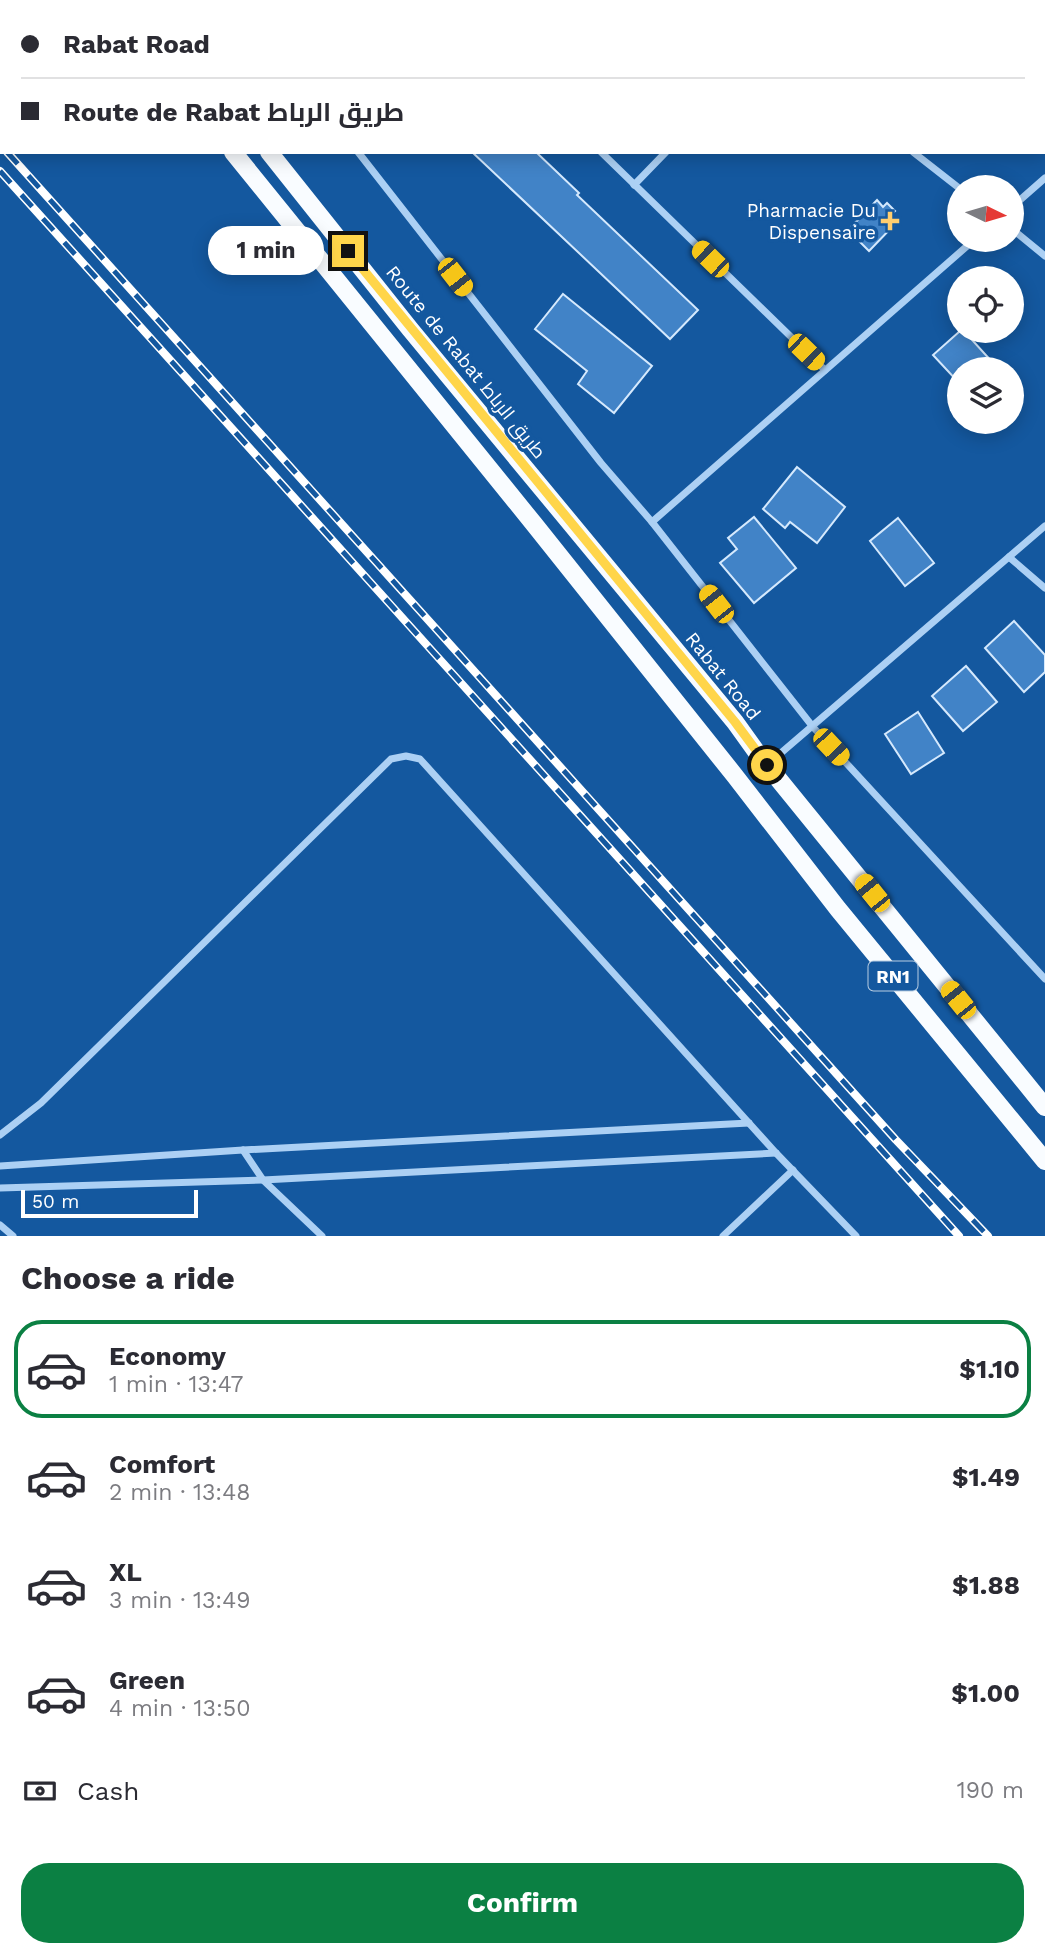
<!DOCTYPE html>
<meta charset="utf-8">
<style>
:root{--surface:#fff;--page:#f7f7f7;--text:#2b2b33;--muted:#7c7c81;--line:#e1e1e2;--accent:#0b8043}
body{margin:0;font-family:"Work Sans",Cairo,sans-serif;background:var(--page);color:var(--text);height:100vh;display:flex;flex-direction:column;font-size:26px;white-space:nowrap}
*{box-sizing:border-box;margin:0}
p{font-size:23px;color:var(--muted)}
.icon{flex:none;width:38px;height:38px;fill:none;stroke:currentColor;stroke-width:2;stroke-linecap:round;stroke-linejoin:round}
.map{position:relative;height:1236px;overflow:hidden}
.side{display:flex;flex-direction:column;background:var(--surface);flex:1}
.side>*{flex:none}
.hud{position:absolute;left:0px;top:0px;width:1046px;height:154px;box-shadow:0 4px 18px #0003;display:grid;align-content:center;height:154px;padding:0 21px;background:var(--surface)}
.needle{width:46px;rotate:95deg}
.controls{position:absolute;left:947px;top:175px;display:grid;gap:14px}
.controls a{display:grid;place-items:center;width:77px;height:77px;border-radius:50%;background:var(--surface);box-shadow:0 4px 18px #0003;font-size:35px}
.scale{position:absolute;left:21px;bottom:18px;width:177px;box-sizing:border-box;padding-left:7px;border:4px solid #fff;border-top:0;font-size:19px;line-height:24px;white-space:nowrap;color:#fff;-webkit-text-stroke:5px #14589f;paint-order:stroke}
.end{position:absolute;width:32px;height:32px;margin:-16px;border:9px solid #ffd54a;background:#111;box-shadow:0 0 0 4px #111}
.from{border-radius:50%}
.bubble{position:absolute;height:49px;border-radius:24px;background:var(--surface);box-shadow:0 4px 18px #0003;font-size:23px;font-weight:700;line-height:49px;text-align:center}
.car{position:absolute;width:21px;height:42px;margin:-21px -10px;border-radius:9px;box-shadow:0 0 5px 2px #0007;background:linear-gradient(#f5c518 24%,#345 0 40%,#f5c518 0 76%,#345 0 86%,#f5c518 0)}
.hud b{display:flex;align-items:center;gap:24px;height:66px;font-size:26px}
.hud b+b{border-top:2px solid var(--line)}
.hud i{width:18px;height:18px;background:var(--text)}
ul{padding:0;list-style:none}
li{display:flex;align-items:center;gap:21px;height:98px;margin:0 14px 10px;padding:0 7px;border:4px solid transparent;border-radius:28px}
li div{flex:1}
li b{display:block;font-size:26px}
li em{font-style:normal;font-weight:700}
li.on{border-color:var(--accent)}
li>.icon{width:63px;height:63px;stroke-width:1.5}
h2{padding:0 21px;font-size:32px;line-height:84px}
.pay{display:flex;align-items:center;gap:18px;height:77px;padding:0 21px;font-size:26px}
.pay p{margin-inline-start:auto}
.cta{display:flex;gap:14px;margin-top:auto;padding:14px 21px}
.cta a{flex:1;height:80px;border-radius:28px;background:var(--accent);color:#fff;font-size:28px;font-weight:700;line-height:80px;text-align:center}
.map>svg:first-child{display:block}
.building{fill:#4183c7;stroke:#d5e9fd;stroke-width:2}
.lines{fill:none;stroke-linecap:round;stroke-linejoin:round}
.minor{stroke:#acd0f4;stroke-width:7}
.primary{stroke:#f9fcff;stroke-width:18}
.rail-casing{stroke:#fff;stroke-width:8}
.rail{stroke:#14589f;stroke-width:5;stroke-dasharray:16;stroke-linecap:butt}
.route{stroke:#ffd54a;stroke-width:9}
.poi-dot{fill:#ffce6f;stroke:#14589f;stroke-width:2.5}
.labels{text-anchor:middle;dominant-baseline:central;stroke-width:7;stroke-linejoin:round;paint-order:stroke}
.shield{fill:#14589f;stroke:#b8cde2;stroke-width:2}
.shield-label{font-size:18px;font-weight:bold;fill:#fff}
.poi-label{font-size:19px;fill:#fff;stroke:#14589f;text-anchor:end}
.street-label{font-size:19px;fill:#fff;stroke:#14589f}
</style>
<div class="map">
<svg width="1045" height="1236" viewBox="0 0 1045 1236">
<rect width="100%" height="100%" fill="#14589f"/>
<g class="building">
<polygon points="472,152 536,152 579,193 577,195 698,310 670,339"/>
<polygon points="877,200 883,207 887,203 895,211 891,215 897,222 869,251 848,230"/>
<polygon points="563,294 652,366 614,413 578,384 587,371 535,329"/>
<polygon points="960,331 964,331 994,364 989,369 959,369 959,383 933,355"/>
<polygon points="797,467 845,507 817,543 790,522 785,528 763,509"/>
<polygon points="754,517 796,568 754,603 720,563 737,549 728,538"/>
<polygon points="898,518 934,563 905,586 870,541"/>
<polygon points="1014,621 1045,655 1045,672 1024,692 985,648"/>
<polygon points="966,666 997,702 963,731 932,696"/>
<polygon points="918,712 944,753 911,774 885,734"/>
</g>
<g class="lines">
<g class="minor">
<polyline points="237,0 238,2"/>
<polyline points="448,0 450,2"/>
<polyline points="730,0 731,2"/>
<polyline points="341,2 342,0"/>
<polyline points="358,152 601,463 652,522 813,727 1045,979"/>
<polyline points="601,152 825,370"/>
<polyline points="913,152 959,188"/>
<polyline points="634,185 666,152"/>
<polyline points="1012,207 1045,178"/>
<polyline points="1012,229 1045,256"/>
<polyline points="652,522 974,240"/>
<polyline points="1009,557 1045,588"/>
<polyline points="767,765 1045,526"/>
<polyline points="0,1135 41,1103 391,759 406,756 420,759 776,1153 856,1236"/>
<polyline points="243,1150 263,1180 322,1236"/>
<polyline points="0,1166 243,1150 749,1123"/>
<polyline points="0,1188 263,1180 776,1153"/>
<polyline points="0,1225 13,1236"/>
<polyline points="723,1236 793,1170"/>
</g>
<g class="primary">
<polyline points="110,0 111,2"/>
<polyline points="148,0 149,2"/>
<polyline points="233,152 534,524 735,776 838,909 1045,1161"/>
<polyline points="269,152 410,329 735,722 758,754 1045,1107"/>
</g>
<defs>
<g id="rail">
<polyline points="7,152 896,1140 988,1236"/>
<polyline points="0,171 959,1236"/>
</g>
</defs>
<use href="#rail" class="rail-casing"/>
<use href="#rail" class="rail"/>
</g>
<g class="lines">
<polyline class="route" points="348,251 735,722 767,765"/>
</g>
<path class="poi-dot" d="M886.5 210.5h7v7h7v7h-7v7h-7v-7h-7v-7h7z"/>
<g class="labels">
<rect class="shield" x="868.5" y="961.5" width="49" height="29" rx="5"/>
<g class="shield-label">
<text x="893" y="976">RN1</text>
</g>
<g class="poi-label">
<text x="876" y="210">Pharmacie Du<tspan x="876" dy="22">Dispensaire</tspan></text>
</g>
<g class="street-label">
<text transform="translate(466 362) rotate(51)">Route de Rabat طريق الرباط</text>
<text transform="translate(723 676) rotate(51)">Rabat Road</text>
</g>
</g>
</svg>
<div class="controls">
<a><svg class="needle" viewBox="-14 -14 28 28"><path d="M0-13l5 13h-10z" fill="#e53935"/><path d="M0 13l5-13h-10z" fill="#7c7c81"/></svg></a>
<a><svg class="icon" aria-label="locate" viewBox="0 0 24 24"><circle cx="12" cy="12" r="6"/><path d="M12 2v4M12 18v4M2 12h4M18 12h4"/></svg></a>
<a><svg class="icon" aria-label="layers" viewBox="0 0 24 24"><path d="M12 4l9 5-9 5-9-5zM3 14l9 5 9-5"/></svg></a>
</div>
<div class="scale">50 m</div>
<i class="end from" style="left:767px;top:765px"></i>
<i class="end" style="left:348px;top:251px"></i>
<div class="bubble" style="left:208px;top:226px;width:116px">1 min</div>
<i class="car" style="left:710px;top:259px;rotate:314deg"></i>
<i class="car" style="left:455px;top:277px;rotate:142deg"></i>
<i class="car" style="left:806px;top:352px;rotate:134deg"></i>
<i class="car" style="left:716px;top:604px;rotate:322deg"></i>
<i class="car" style="left:831px;top:747px;rotate:137deg"></i>
<i class="car" style="left:872px;top:893px;rotate:321deg"></i>
<i class="car" style="left:958px;top:1000px;rotate:321deg"></i>
<div class="hud">
<b><i class="from"></i>Rabat Road</b>
<b><i></i>Route de Rabat طريق الرباط</b>
</div>
</div>
<section class="side">
<h2>Choose a ride</h2>
<ul>
<li class="on"><svg class="icon" aria-label="car" viewBox="0 0 24 24"><path d="M5 17H2v-5l4-1 3-4h7l3 4 3 1v5h-3M9 17h6M6 11h13"/><circle cx="7" cy="17" r="2"/><circle cx="17" cy="17" r="2"/></svg><div><b>Economy</b><p>1 min · 13:47</p></div><em>$1.10</em></li>
<li><svg class="icon" aria-label="car" viewBox="0 0 24 24"><path d="M5 17H2v-5l4-1 3-4h7l3 4 3 1v5h-3M9 17h6M6 11h13"/><circle cx="7" cy="17" r="2"/><circle cx="17" cy="17" r="2"/></svg><div><b>Comfort</b><p>2 min · 13:48</p></div><em>$1.49</em></li>
<li><svg class="icon" aria-label="car" viewBox="0 0 24 24"><path d="M5 17H2v-5l4-1 3-4h7l3 4 3 1v5h-3M9 17h6M6 11h13"/><circle cx="7" cy="17" r="2"/><circle cx="17" cy="17" r="2"/></svg><div><b>XL</b><p>3 min · 13:49</p></div><em>$1.88</em></li>
<li><svg class="icon" aria-label="car" viewBox="0 0 24 24"><path d="M5 17H2v-5l4-1 3-4h7l3 4 3 1v5h-3M9 17h6M6 11h13"/><circle cx="7" cy="17" r="2"/><circle cx="17" cy="17" r="2"/></svg><div><b>Green</b><p>4 min · 13:50</p></div><em>$1.00</em></li>
</ul>
<div class="pay"><svg class="icon" aria-label="cash" viewBox="0 0 24 24"><path d="M3 7h18v10H3z"/><circle cx="12" cy="12" r="2"/></svg>Cash<p>190 m</p></div>
<div class="cta"><a>Confirm</a></div>
</section>
